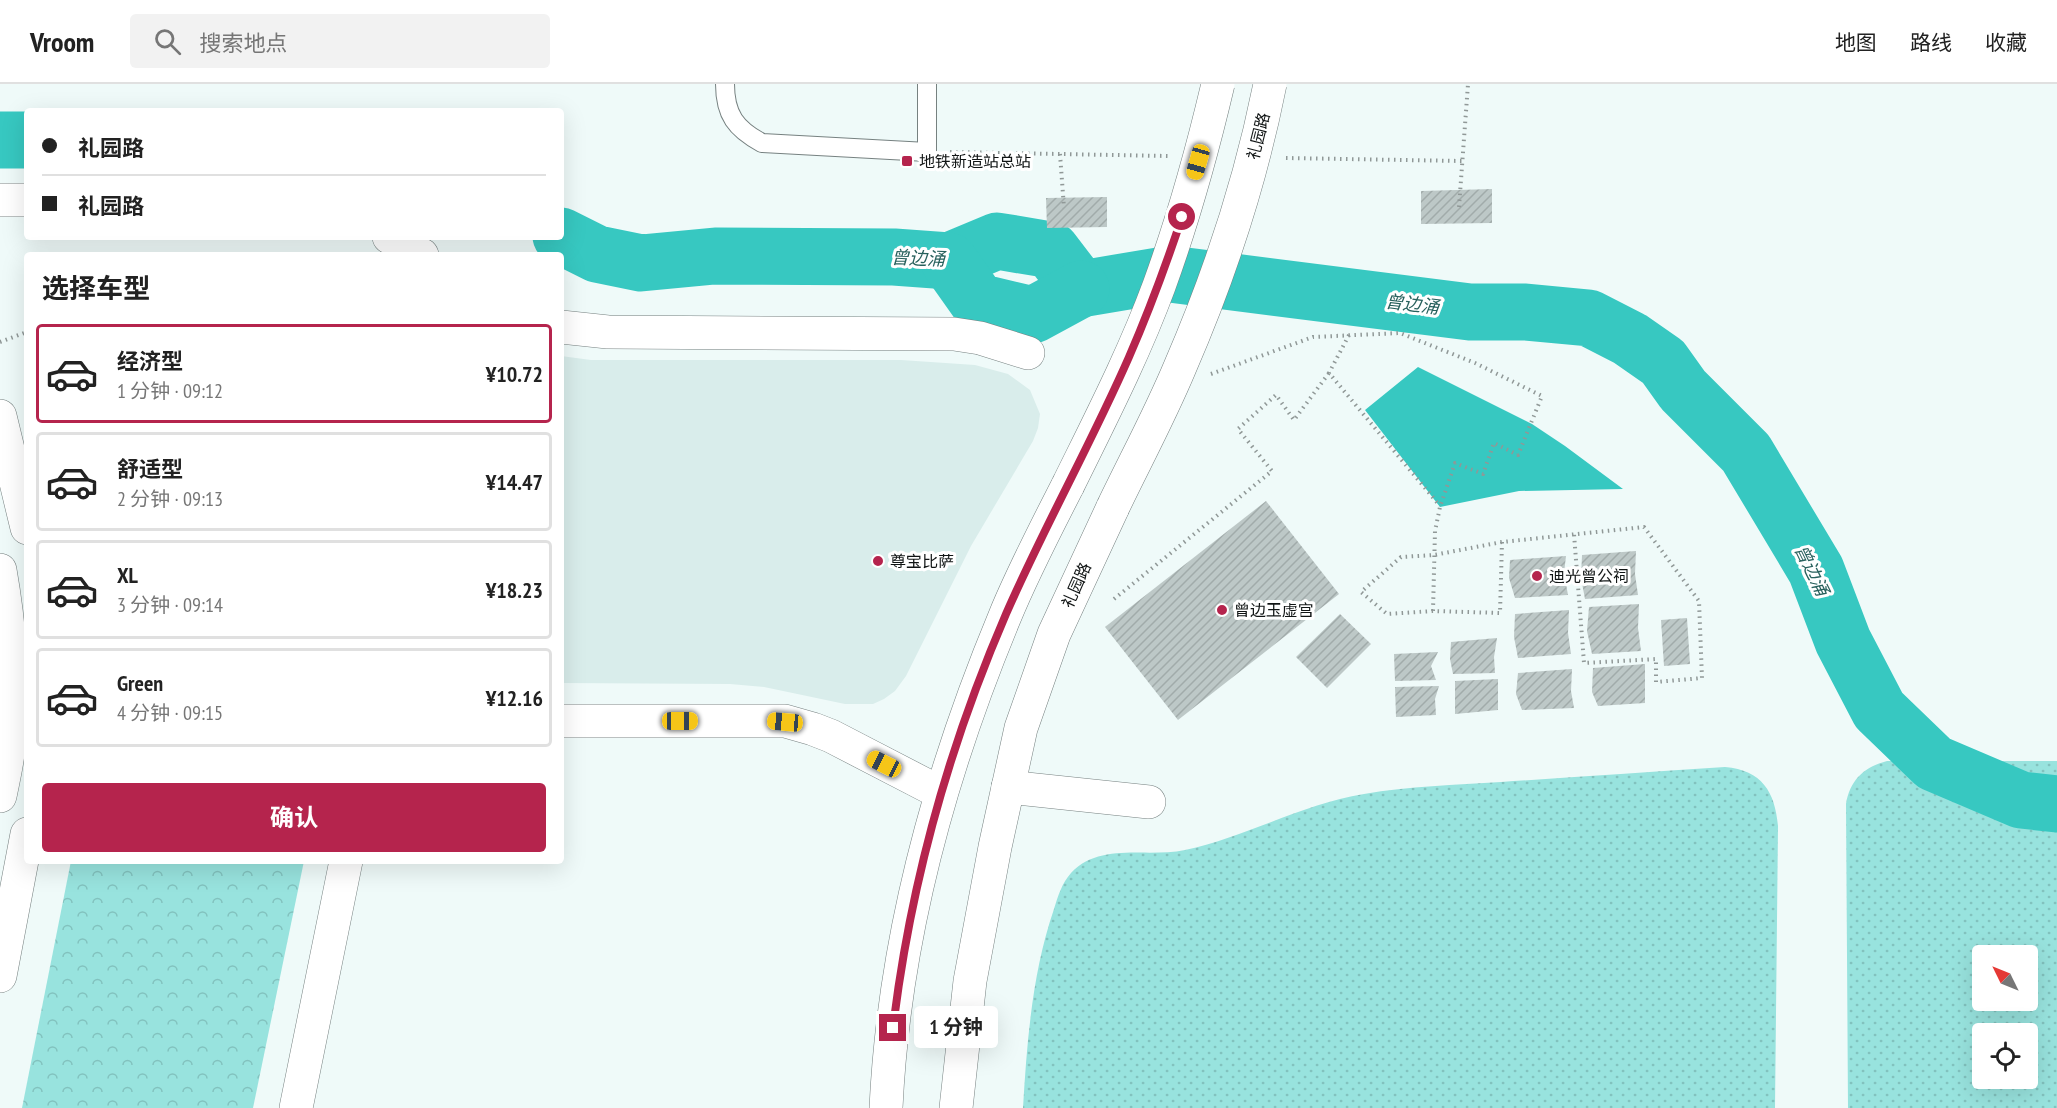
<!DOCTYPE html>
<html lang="zh">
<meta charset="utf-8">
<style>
:root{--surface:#fff;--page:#f2f2f2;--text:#222;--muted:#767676;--line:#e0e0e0;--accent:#b5244d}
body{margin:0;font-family:"PT Sans Narrow","Noto Sans SC",sans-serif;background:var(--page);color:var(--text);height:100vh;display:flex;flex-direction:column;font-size:22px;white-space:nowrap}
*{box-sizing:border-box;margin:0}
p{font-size:20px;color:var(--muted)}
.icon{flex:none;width:33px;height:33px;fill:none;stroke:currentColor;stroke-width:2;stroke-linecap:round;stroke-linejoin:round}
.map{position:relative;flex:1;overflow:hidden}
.drawer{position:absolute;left:24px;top:168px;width:540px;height:612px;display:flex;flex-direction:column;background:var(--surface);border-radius:6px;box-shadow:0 6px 24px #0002}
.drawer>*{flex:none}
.hud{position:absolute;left:24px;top:24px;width:540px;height:132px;border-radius:6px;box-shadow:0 6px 24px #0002;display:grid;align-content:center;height:132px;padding:0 18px;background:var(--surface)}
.needle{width:39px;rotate:313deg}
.tools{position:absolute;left:1972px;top:861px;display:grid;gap:12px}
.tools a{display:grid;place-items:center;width:66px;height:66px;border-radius:6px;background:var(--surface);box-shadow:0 6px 24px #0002;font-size:30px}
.end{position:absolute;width:27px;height:27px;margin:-14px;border:8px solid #b5244d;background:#fff;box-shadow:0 0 0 3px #fff}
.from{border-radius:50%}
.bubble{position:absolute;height:42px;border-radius:6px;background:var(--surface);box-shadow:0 6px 24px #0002;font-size:20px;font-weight:700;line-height:42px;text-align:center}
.car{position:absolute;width:18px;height:36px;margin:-18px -9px;border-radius:8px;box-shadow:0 0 4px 2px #0007;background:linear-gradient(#f5c518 24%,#345 0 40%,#f5c518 0 76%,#345 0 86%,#f5c518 0)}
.hud b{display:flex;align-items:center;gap:21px;height:57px;font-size:22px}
.hud b+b{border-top:2px solid var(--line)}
.hud i{width:15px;height:15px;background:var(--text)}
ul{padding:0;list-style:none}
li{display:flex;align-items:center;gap:18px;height:99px;margin:0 12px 9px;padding:0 6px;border:3px solid var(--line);border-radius:6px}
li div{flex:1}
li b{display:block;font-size:22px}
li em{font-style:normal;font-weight:700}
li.current{border-color:var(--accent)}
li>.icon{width:54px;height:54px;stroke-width:1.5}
h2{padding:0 18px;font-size:27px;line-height:72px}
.action{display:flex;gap:12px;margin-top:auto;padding:12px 18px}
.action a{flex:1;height:69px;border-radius:6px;background:var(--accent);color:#fff;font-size:24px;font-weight:700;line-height:69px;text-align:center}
header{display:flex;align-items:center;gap:36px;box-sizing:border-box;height:84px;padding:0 30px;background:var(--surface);border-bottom:2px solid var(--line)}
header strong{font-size:28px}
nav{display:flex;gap:33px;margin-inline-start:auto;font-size:21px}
.search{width:420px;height:54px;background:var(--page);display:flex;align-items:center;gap:15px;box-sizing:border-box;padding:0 21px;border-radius:6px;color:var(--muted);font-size:22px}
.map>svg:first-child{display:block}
.built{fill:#d9edeb}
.grass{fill:url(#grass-dots);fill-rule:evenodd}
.forest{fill:url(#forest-crowns)}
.water{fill:#37c8c1}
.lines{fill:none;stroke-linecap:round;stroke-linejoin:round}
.river{stroke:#37c8c1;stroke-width:57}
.building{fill:url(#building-hatch)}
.lane-casing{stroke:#768180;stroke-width:20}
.secondary-casing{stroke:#768180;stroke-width:34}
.primary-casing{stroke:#768180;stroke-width:34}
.path{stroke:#909897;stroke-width:4;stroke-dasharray:1.5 4.5;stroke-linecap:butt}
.lane{stroke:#fff;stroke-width:18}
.secondary{stroke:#fff;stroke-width:33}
.primary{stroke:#fff;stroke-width:33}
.secondary-bridge-casing{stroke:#768180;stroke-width:34;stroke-linecap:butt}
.secondary-bridge{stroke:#fff;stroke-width:33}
.route{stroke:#b5244d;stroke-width:8}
.poi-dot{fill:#b5244d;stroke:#fff;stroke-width:2}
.labels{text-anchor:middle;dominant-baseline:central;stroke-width:6;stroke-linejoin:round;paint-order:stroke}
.street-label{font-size:16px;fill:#101414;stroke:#fff}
.poi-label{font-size:16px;fill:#101414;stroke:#fff;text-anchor:start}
.water-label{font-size:18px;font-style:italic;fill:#28615d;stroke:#fff}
</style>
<header>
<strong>Vroom</strong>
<div class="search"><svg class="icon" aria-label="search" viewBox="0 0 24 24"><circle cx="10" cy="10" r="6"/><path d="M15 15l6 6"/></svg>搜索地点</div>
<nav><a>地图</a><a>路线</a><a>收藏</a></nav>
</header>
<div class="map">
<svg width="2057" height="1024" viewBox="0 0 2057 1024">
<defs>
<pattern id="grass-dots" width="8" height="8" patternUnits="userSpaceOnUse" patternTransform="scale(1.5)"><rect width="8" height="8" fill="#98e3de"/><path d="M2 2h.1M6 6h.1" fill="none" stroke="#82c2be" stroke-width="1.8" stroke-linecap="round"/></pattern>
<pattern id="forest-crowns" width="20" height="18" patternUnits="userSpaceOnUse" patternTransform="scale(1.5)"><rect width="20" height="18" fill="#98e3de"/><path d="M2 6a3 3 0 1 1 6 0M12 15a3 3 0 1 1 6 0" fill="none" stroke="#82c2be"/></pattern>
<pattern id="building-hatch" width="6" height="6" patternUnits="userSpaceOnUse" patternTransform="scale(1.5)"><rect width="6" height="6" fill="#bdc8c7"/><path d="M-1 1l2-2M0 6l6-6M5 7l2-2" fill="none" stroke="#a1abaa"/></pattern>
</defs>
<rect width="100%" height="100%" fill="#effaf9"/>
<polygon class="built" points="561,272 591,276 901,276 975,281 1008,290 1030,306 1040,330 1038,344 1033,357 971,462 906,592 895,607 884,615 873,620 845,620 764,603 730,600 561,599"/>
<g class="grass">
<path d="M1887,677H2057V1024H1848L1846,720C1850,696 1864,683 1887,677ZM1983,872H2028V916H1983ZM1983,950H2028V994H1983Z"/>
<path d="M1725,683C1762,686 1775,708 1778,742L1775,1024H1023C1027,958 1032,889 1054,825C1058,812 1062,799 1071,789C1100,758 1148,774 1185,766C1246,753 1302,720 1364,710C1409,702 1455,701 1501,698C1576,693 1650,688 1725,683Z"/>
</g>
<polygon class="forest" points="71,777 304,777 253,1024 22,1024"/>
<polygon class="water" points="1418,283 1532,340 1565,362 1623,405 1519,407 1440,423 1365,326"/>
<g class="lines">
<g class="river">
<polyline points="0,56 27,56"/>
<polyline points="561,152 597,170 641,179 715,172 894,173 949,177 997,157 1051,166 1081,205 1170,190 1470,228 1526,228 1589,234 1630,255 1663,278 1683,306 1746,369 1816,486 1843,557 1879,626 1934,679 2021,716 2057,720"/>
<polyline points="949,177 978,218 1033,231 1081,205"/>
</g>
</g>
<g class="building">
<polygon points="1492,105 1492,139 1421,140 1421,107"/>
<polygon points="1107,113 1107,143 1047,144 1046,114"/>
<polygon points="1266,417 1339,510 1178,636 1105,543"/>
<polygon points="1636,467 1635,490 1638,511 1585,515 1581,494 1582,471"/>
<polygon points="1566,472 1564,489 1568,511 1515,514 1509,494 1510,476"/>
<polygon points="1639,520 1638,544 1641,567 1592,570 1587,547 1589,523"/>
<polygon points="1569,526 1568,549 1571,570 1518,574 1514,553 1515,530"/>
<polygon points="1340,530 1371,560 1327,604 1296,573"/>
<polygon points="1687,534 1690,580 1664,582 1661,536"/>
<polygon points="1497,554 1494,573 1495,589 1453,590 1450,575 1451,558"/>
<polygon points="1438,568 1431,582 1436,596 1395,597 1394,570"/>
<polygon points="1645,580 1645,619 1598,622 1592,608 1593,584"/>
<polygon points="1572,585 1571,607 1574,624 1522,626 1516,610 1518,589"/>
<polygon points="1498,595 1498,626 1455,630 1455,597"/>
<polygon points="1439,602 1435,615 1436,631 1396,633 1395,603"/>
</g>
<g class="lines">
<defs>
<path id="lane" d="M725,0C725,31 736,45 762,59L927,68V0"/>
<g id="secondary">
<polyline points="0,116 27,116"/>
<polyline points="389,153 422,171"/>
<polyline points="561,243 608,248 954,250 980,254 1028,269"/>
<polyline points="561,637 785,637 813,645 831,652 941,709"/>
<polyline points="1008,703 1149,718"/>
<polyline points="296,1024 346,777"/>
<path d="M886,1024C894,855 940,688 1005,532C1023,488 1046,444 1068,401"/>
<polyline points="956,1024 970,897 995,763 1021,644 1054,550 1113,423"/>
</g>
<g id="primary">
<polyline points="0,332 27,444"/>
<path d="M0,486C9,537 15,601 10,652C9,672 4,692 0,712"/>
<polyline points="0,892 27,750"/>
</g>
</defs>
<use href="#lane" class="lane-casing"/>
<use href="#secondary" class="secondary-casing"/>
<use href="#primary" class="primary-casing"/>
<g class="path">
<polyline points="950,68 1168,72"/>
<polyline points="1060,70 1064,124"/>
<polyline points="1286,74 1462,77"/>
<polyline points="1459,123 1468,0"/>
<polyline points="1349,251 1329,289 1440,422"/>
<polyline points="0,258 27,248"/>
<polyline points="1211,290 1313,253 1400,249 1475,279 1542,312 1518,371 1494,359 1483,390 1455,379 1440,423 1435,447 1433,527"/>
<polyline points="1502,458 1500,529 1433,527 1387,530 1361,508 1401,473 1434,471 1502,458 1644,443 1699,517 1702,594 1656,598 1656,575 1584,579 1574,450"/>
<polyline points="1114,515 1272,387 1238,345 1276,311 1294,336 1329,289"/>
</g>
<use href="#lane" class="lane"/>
<use href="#secondary" class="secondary"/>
<use href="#primary" class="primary"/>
<defs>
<g id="secondary-bridge">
<path d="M1068,401C1100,336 1134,270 1159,202C1183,136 1202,68 1218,0"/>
<path d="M1113,423C1135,377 1160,331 1180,283C1219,193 1251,96 1270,0"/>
</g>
</defs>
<use href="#secondary-bridge" class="secondary-bridge-casing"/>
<use href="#secondary-bridge" class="secondary-bridge"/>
</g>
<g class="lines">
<path class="route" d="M893,944C910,802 949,662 1006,530C1044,443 1091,360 1129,273C1149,227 1166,181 1182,133"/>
</g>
<g class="poi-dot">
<rect x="901" y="71" width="12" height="12" rx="3"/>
<circle cx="878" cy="477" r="6"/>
<circle cx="1537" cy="492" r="6"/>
<circle cx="1222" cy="526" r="6"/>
</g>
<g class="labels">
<g class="street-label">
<text transform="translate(1258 52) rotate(-76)">礼园路</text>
<text transform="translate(1076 501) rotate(-66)">礼园路</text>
</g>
<g class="poi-label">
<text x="919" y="77">地铁新造站总站</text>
<text x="890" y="477">尊宝比萨</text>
<text x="1549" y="492">迪光曾公祠</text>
<text x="1234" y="526">曾边玉虚宫</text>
</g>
<g class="water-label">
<text transform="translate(918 174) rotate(2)">曾边涌</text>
<text transform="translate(1412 220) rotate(7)">曾边涌</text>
<text transform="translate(1812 486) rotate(64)">曾边涌</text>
</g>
</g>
</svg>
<div class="tools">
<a><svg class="needle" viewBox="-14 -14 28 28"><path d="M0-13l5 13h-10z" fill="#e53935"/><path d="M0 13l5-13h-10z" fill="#767676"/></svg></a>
<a><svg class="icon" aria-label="locate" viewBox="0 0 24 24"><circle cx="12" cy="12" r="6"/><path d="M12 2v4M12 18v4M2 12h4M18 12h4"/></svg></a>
</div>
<i class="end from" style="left:1182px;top:133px"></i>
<i class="end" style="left:893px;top:944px"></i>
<div class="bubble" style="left:914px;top:922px;width:84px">1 分钟</div>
<i class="car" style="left:1198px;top:78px;rotate:196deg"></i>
<i class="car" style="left:680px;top:637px;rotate:90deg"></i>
<i class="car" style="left:785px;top:638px;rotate:275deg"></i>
<i class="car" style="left:884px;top:680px;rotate:297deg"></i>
<div class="hud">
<b><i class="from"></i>礼园路</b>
<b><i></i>礼园路</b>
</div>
<section class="drawer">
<h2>选择车型</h2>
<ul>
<li class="current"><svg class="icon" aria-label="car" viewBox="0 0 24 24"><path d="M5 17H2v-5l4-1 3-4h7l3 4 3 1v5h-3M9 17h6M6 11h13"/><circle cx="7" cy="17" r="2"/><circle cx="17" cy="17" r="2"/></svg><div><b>经济型</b><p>1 分钟 · 09:12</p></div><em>¥10.72</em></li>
<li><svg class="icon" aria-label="car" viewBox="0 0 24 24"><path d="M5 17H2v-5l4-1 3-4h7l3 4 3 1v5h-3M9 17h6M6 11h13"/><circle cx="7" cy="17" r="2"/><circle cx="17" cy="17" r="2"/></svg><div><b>舒适型</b><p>2 分钟 · 09:13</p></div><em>¥14.47</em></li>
<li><svg class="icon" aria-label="car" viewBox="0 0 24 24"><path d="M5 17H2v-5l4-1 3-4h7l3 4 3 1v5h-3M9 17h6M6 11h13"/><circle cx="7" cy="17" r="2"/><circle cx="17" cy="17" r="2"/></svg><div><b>XL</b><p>3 分钟 · 09:14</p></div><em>¥18.23</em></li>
<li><svg class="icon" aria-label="car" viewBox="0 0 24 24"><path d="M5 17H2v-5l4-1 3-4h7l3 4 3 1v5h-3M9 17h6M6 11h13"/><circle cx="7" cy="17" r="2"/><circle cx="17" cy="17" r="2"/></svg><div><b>Green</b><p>4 分钟 · 09:15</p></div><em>¥12.16</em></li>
</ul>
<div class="action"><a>确认</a></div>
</section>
</div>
